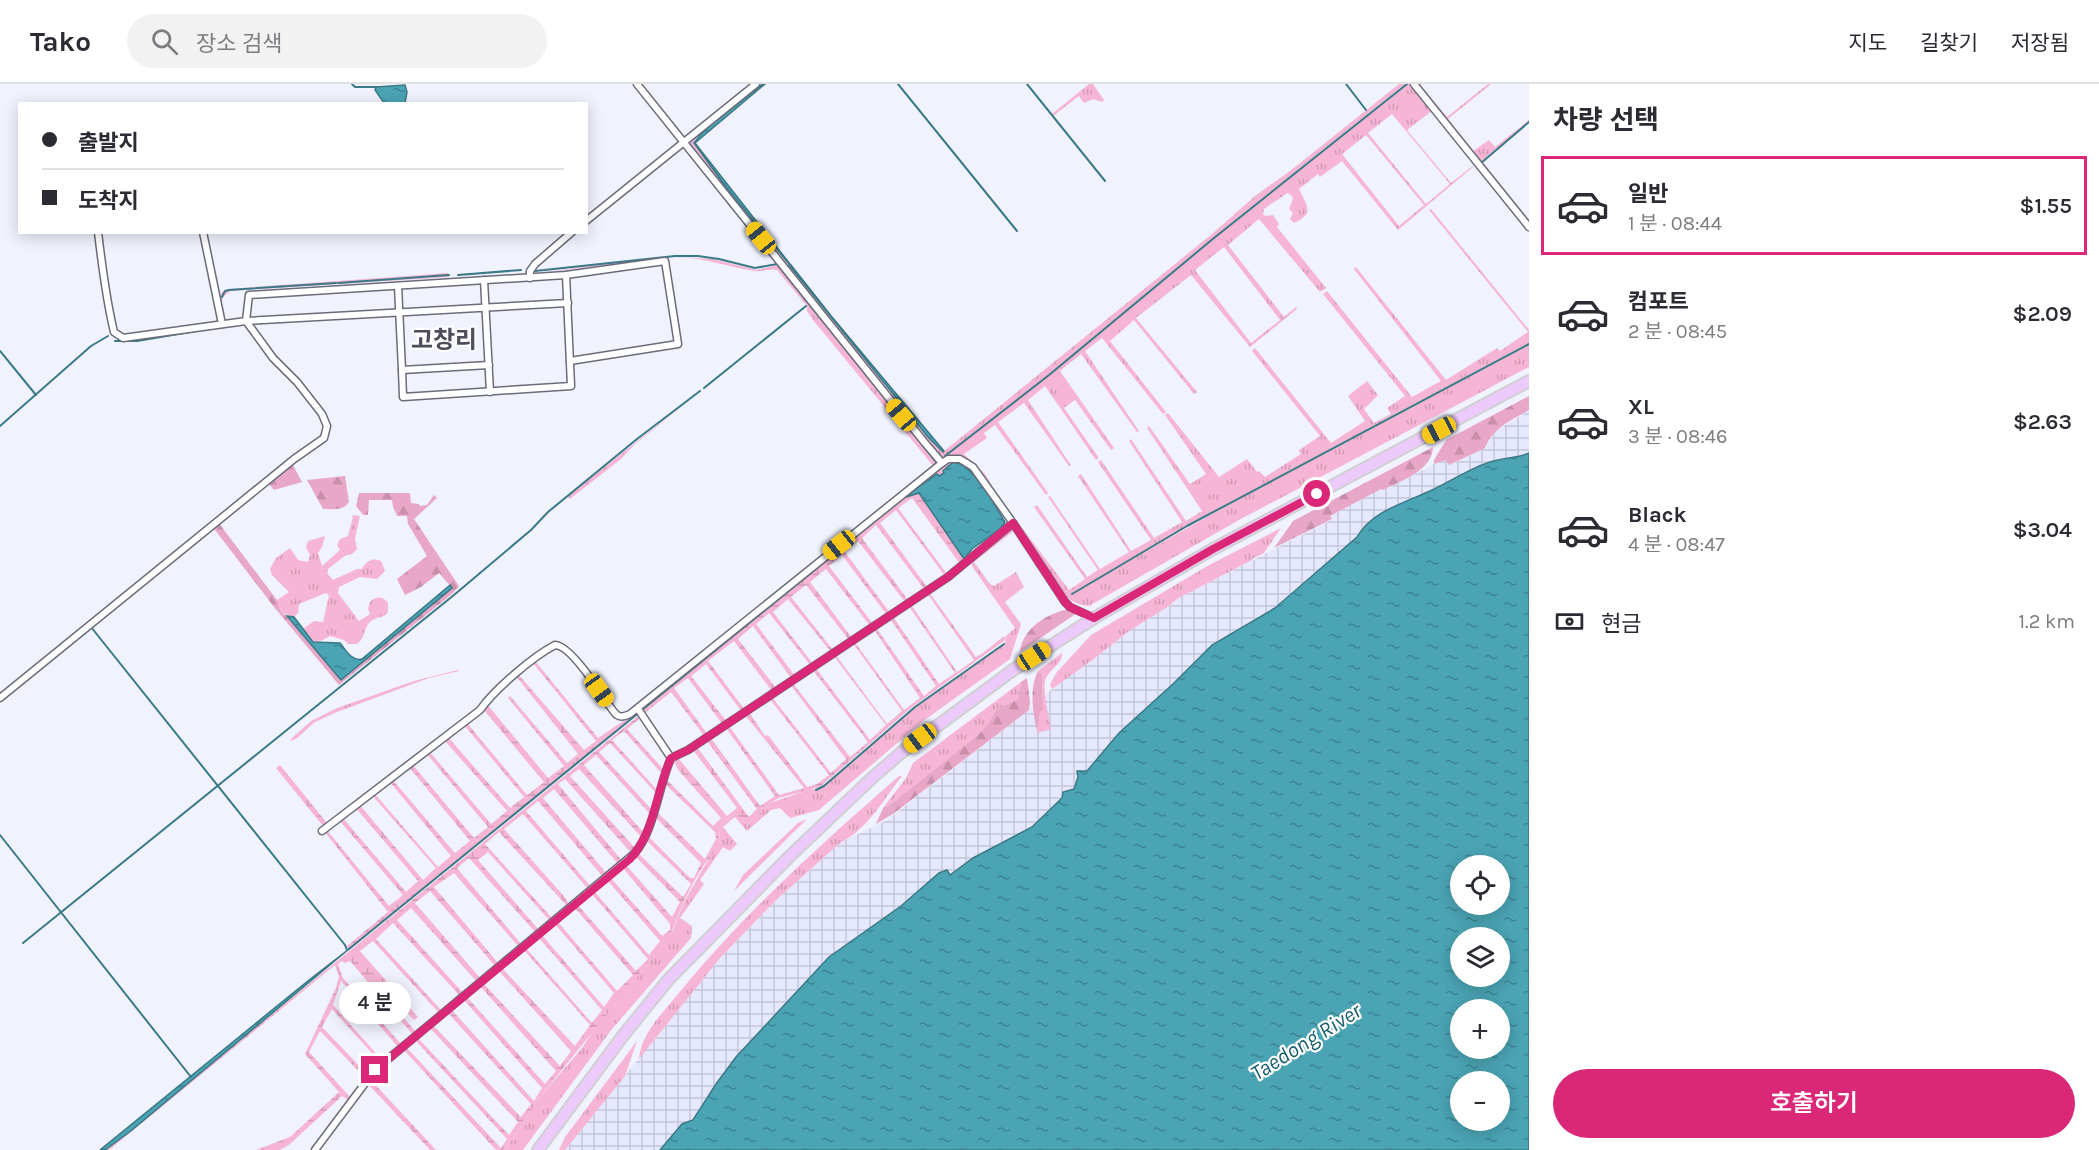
<!DOCTYPE html>
<html lang="ko">
<meta charset="utf-8">
<style>
:root{--surface:#fff;--page:#f2f2f3;--text:#2b2b33;--muted:#7c7c81;--line:#e1e1e2;--accent:#db2777}
body{margin:0;font-family:Karla,"Noto Sans KR",sans-serif;background:var(--page);color:var(--text);height:100vh;display:flex;flex-direction:column;font-size:22px;white-space:nowrap}
*{box-sizing:border-box;margin:0}
p{font-size:20px;color:var(--muted)}
.icon{flex:none;width:33px;height:33px;fill:none;stroke:currentColor;stroke-width:2;stroke-linecap:round;stroke-linejoin:round}
.map{position:relative;flex:1;overflow:hidden}
.details{display:flex;flex-direction:column;background:var(--surface);width:570px}
.details>*{flex:none}
.hud{position:absolute;left:18px;top:18px;width:570px;height:132px;border-radius:0px;box-shadow:0 3px 15px #0003;display:grid;align-content:center;height:132px;padding:0 24px;background:var(--surface)}
.buttons{position:absolute;left:1450px;top:771px;display:grid;gap:12px}
.buttons a{display:grid;place-items:center;width:60px;height:60px;border-radius:50%;background:var(--surface);box-shadow:0 3px 15px #0003;font-size:30px}
.end{position:absolute;width:27px;height:27px;margin:-14px;border:8px solid #db2777;background:#fff;box-shadow:0 0 0 3px #fff}
.from{border-radius:50%}
.bubble{position:absolute;height:42px;border-radius:21px;background:var(--surface);box-shadow:0 3px 15px #0003;font-size:20px;font-weight:600;line-height:42px;text-align:center}
.car{position:absolute;width:18px;height:36px;margin:-18px -9px;border-radius:8px;box-shadow:0 0 4px 2px #0007;background:linear-gradient(#f5c518 24%,#345 0 40%,#f5c518 0 76%,#345 0 86%,#f5c518 0)}
.hud b{display:flex;align-items:center;gap:21px;height:57px;font-size:22px}
.hud b+b{border-top:2px solid var(--line)}
.hud i{width:15px;height:15px;background:var(--text)}
ul{padding:0;list-style:none}
li{display:flex;align-items:center;gap:18px;height:99px;margin:0 12px 9px;padding:0 12px;border:3px solid transparent;border-radius:0px}
li div{flex:1}
li b{display:block;font-size:22px}
li em{font-style:normal;font-weight:600}
li.selected{border-color:var(--accent)}
li>.icon{width:54px;height:54px;stroke-width:1.5}
h2{padding:0 24px;font-size:27px;line-height:72px}
.pay{display:flex;align-items:center;gap:15px;height:66px;padding:0 24px;font-size:22px}
.pay p{margin-inline-start:auto}
.cta{display:flex;gap:12px;margin-top:auto;padding:12px 24px}
.cta a{flex:1;height:69px;border-radius:36px;background:var(--accent);color:#fff;font-size:24px;font-weight:600;line-height:69px;text-align:center}
header{display:flex;align-items:center;gap:36px;box-sizing:border-box;height:84px;padding:0 30px;background:var(--surface);border-bottom:2px solid var(--line)}
header strong{font-size:28px}
nav{display:flex;gap:33px;margin-inline-start:auto;font-size:21px}
.search{width:420px;height:54px;background:var(--page);display:flex;align-items:center;gap:15px;box-sizing:border-box;padding:0 21px;border-radius:33px;color:var(--muted);font-size:22px}
main{display:flex;flex:1;min-height:0}
.map>svg:first-child{display:block}
.industrial{fill:url(#industrial-grid)}
.grass{fill:url(#grass-tufts);fill-rule:evenodd}
.forest{fill:url(#forest-firs)}
.wetland{fill:url(#wetland-marsh)}
.water{fill:url(#water-ripples);stroke:#3a7986;stroke-width:1.5;fill-rule:evenodd}
.lines{fill:none;stroke-linecap:round;stroke-linejoin:round}
.stream{stroke:#3a7986;stroke-width:2}
.minor-casing{stroke:#6a6c79;stroke-width:9}
.trunk-casing{stroke:#d0d0d1;stroke-width:14}
.minor{stroke:#fff;stroke-width:6}
.trunk{stroke:#eccafc;stroke-width:10}
.route{stroke:#db2777;stroke-width:8}
.labels{text-anchor:middle;dominant-baseline:central;stroke-width:4.5;stroke-linejoin:round;paint-order:stroke}
.water-label{font-size:22px;font-style:italic;fill:#145e6a;stroke:#fff}
.quarter-label{font-size:24px;font-weight:bold;fill:#4d4e5b;stroke:#fff}
</style>
<header>
<strong>Tako</strong>
<div class="search"><svg class="icon" aria-label="search" viewBox="0 0 24 24"><circle cx="10" cy="10" r="6"/><path d="M15 15l6 6"/></svg>장소 검색</div>
<nav><a>지도</a><a>길찾기</a><a>저장됨</a></nav>
</header>
<main>
<div class="map">
<svg width="1529" height="1066" viewBox="0 0 1529 1066">
<defs>
<pattern id="industrial-grid" width="8" height="8" patternUnits="userSpaceOnUse" patternTransform="scale(1.5)"><rect width="8" height="8" fill="#e5e8fe"/><path d="M0 4h8M4 0v8" fill="none" stroke="#c4c6d9"/></pattern>
<pattern id="grass-tufts" width="24" height="20" patternUnits="userSpaceOnUse" patternTransform="scale(1.5)"><rect width="24" height="20" fill="#f6b5d4"/><path d="M3 7l-1-3M5 7V3M7 7l1-3M15 17l-1-3M17 17v-4M19 17l1-3" fill="none" stroke="#d29bb5"/></pattern>
<pattern id="forest-firs" width="22" height="20" patternUnits="userSpaceOnUse" patternTransform="scale(1.5)"><rect width="22" height="20" fill="#e9a7c7"/><path d="M5 1l3.5 6h-7zM16 11l3.5 6h-7z" fill="#c78faa"/></pattern>
<pattern id="wetland-marsh" width="20" height="14" patternUnits="userSpaceOnUse" patternTransform="scale(1.5)"><rect width="20" height="14" fill="#f6b5d4"/><path d="M1 5h8M5 5V1M11 12h8M15 12V8" fill="none" stroke="#d29bb5"/></pattern>
<pattern id="water-ripples" width="26" height="14" patternUnits="userSpaceOnUse" patternTransform="scale(1.5)"><rect width="26" height="14" fill="#4ba4b4"/><path d="M2 4q2-2 4 0t4 0M15 11q2-2 4 0t4 0" fill="none" stroke="#3d8492"/></pattern>
</defs>
<rect width="100%" height="100%" fill="#f0f2fe"/>
<polygon class="industrial" points="1529,326 1529,369 1519,374 1497,376 1473,386 1432,407 1405,417 1363,443 1357,453 1275,524 1212,561 1174,599 1119,649 1087,687 1078,693 1074,705 1063,709 1062,714 1032,743 973,774 950,791 929,798 901,822 829,873 736,973 706,1014 693,1036 682,1040 660,1066 565,1066 720,874 775,817 840,759 887,736 1029,626 1052,605 1095,574 1129,547 1169,522 1177,515 1331,436 1330,432 1382,404 1383,406 1434,380 1446,376 1450,381 1485,364 1496,347"/>
<g class="grass">
<polygon points="759,0 763,0 706,44 694,57 726,103 789,180 785,180 691,61 690,56"/>
<polygon points="1089,0 1093,0 1104,16 1102,18 1093,15 1084,19 1079,12 1053,32 1052,30"/>
<path d="M1399,0H1405L1213,154L1049,290L945,372L1049,291L1214,155L1407,0H1412L1433,26L1407,46L1451,99L1474,81L1473,83L1398,146L1342,77L1320,93L1318,90L1299,105C1307,122 1315,129 1294,139L1290,135L1293,129L1289,125L1293,115L1291,111L1287,109C1280,115 1272,119 1264,125L1263,130L1265,132L1273,131L1279,140L1277,143L1326,204L1320,208L1259,135L1228,161L1284,233L1296,223L1297,225L1250,263L1191,191L1136,234L1197,308L1194,310L1134,236L1110,257L1166,328L1163,330L1102,254L1085,267L1139,347L1137,348L1081,270L1060,287L1114,364L1111,366L1075,316L1064,324L1099,374L1096,376L1045,302L1028,316L1074,386L1071,381L1069,382L1024,319L998,338L1048,409L1046,411L995,341L984,349L987,354L964,370L985,390L1006,425L971,378L945,375L929,360L786,181H789L928,353L943,368L1212,150L1255,112L1290,87ZM1392,30L1450,100L1426,120L1368,49ZM1366,51L1424,121L1399,142L1342,70ZM1224,163L1280,236L1251,259L1195,186Z"/>
<polygon points="1418,0 1421,0 1421,2 1447,33 1488,0 1491,0 1448,35 1473,67 1489,56 1495,63 1529,36 1529,38 1479,79 1418,3"/>
<path d="M1431,125L1529,246V259L1227,420L1071,510L1228,421L1529,261V283L1239,436L1089,522C1078,521 1072,518 1064,511L1017,437L1069,506L1085,495L1034,423L1037,421L1087,493L1098,486L1048,413L1050,412L1100,485L1129,468L1078,392L1081,390L1131,467L1151,456L1098,378L1101,376L1154,454L1182,438L1129,357L1131,355L1186,437L1202,427L1147,344L1149,342L1190,400L1206,390L1165,331L1168,329L1219,393L1247,375L1257,388L1259,387L1265,393L1301,370L1299,366L1320,352L1252,267L1255,264L1331,359L1365,337L1348,312L1367,297L1378,311L1364,325L1374,339L1391,330L1387,324L1405,312L1323,210L1327,207L1412,313L1441,297L1354,185L1356,183L1446,296L1497,264L1500,267L1528,248L1429,126Z"/>
<path d="M679,173L538,189L626,177L682,173L713,175L757,186L777,181L937,381L934,383L813,236L807,227V222L777,186C769,184 762,188 754,187C728,183 705,174 679,173Z"/>
<polygon points="448,189 449,193 230,207 223,213 220,226 218,213 222,208 228,205"/>
<polygon points="702,306 634,361 621,375 570,415 568,412"/>
<polygon points="952,376 953,378 949,380 944,389 939,392 937,391 906,410 642,625 645,620 931,390 941,385 941,383"/>
<path d="M351,431L360,432L355,455L357,465L352,470L346,471L328,485L327,489L333,496L357,485H362C366,477 372,473 381,477L385,487L377,495L360,493L339,503L338,509L359,537L370,530L368,525L370,518C376,512 383,512 388,519V528C383,535 376,532 370,538C363,544 366,554 357,560H348L344,556L330,552C315,560 313,562 303,545L314,537L323,538L329,511L326,509L299,520L298,529L294,533C285,532 279,526 277,516L289,508L272,491L270,485L276,474L290,464L298,476L308,478L310,471L306,463L308,457L325,452L322,463L318,469L322,482L340,466L337,461L340,455L348,452L353,433Z"/>
<polygon points="1012,443 1015,446 974,478 990,500 994,502 1016,488 1024,503 1005,518 1021,540 1010,575 923,637 819,726 790,734 780,724 771,726 747,747 735,733 723,743 737,760 730,767 723,763 700,796 704,800 680,834 692,842 691,854 612,945 523,1066 505,1066 540,1013 582,964 597,941 647,881 673,846 684,818 712,769 720,762 719,743 735,729 747,741 770,719 811,705 819,706 825,702 915,624 1005,559 1006,552 1015,544 972,482 971,477"/>
<polygon points="1281,444 1264,469 1252,475 1252,476 1177,515 1169,522 1129,547 1095,574 1052,605 1050,600 1057,588 1091,551 1209,481"/>
<path d="M1062,569C1063,580 1048,586 1045,597C1043,608 1049,633 1051,645L1037,649L1040,629L1043,626L1042,590L1038,587Z"/>
<polygon points="458,586 459,587 429,594 337,628 315,638 296,655 290,657 292,654 311,637 337,624 414,597"/>
<polygon points="1021,598 1018,615 996,626 987,641 979,650 891,720 883,724 906,694 913,679"/>
<path d="M899,692H902C884,715 867,746 840,759L775,817L720,874L639,975C641,949 663,929 678,910C744,829 821,760 899,692Z"/>
<polygon points="807,735 734,807 743,791 798,739"/>
<polygon points="637,957 625,992 565,1066 559,1066 565,1053"/>
</g>
<g class="forest">
<path d="M1529,312V326C1511,336 1493,344 1485,364L1449,381L1446,376L1434,380V376L1446,356Z"/>
<path d="M1433,363C1432,387 1402,396 1383,406L1381,405L1330,432L1332,435L1274,464L1293,437Z"/>
<polygon points="292,379 302,398 274,406 268,399"/>
<path d="M345,392L349,418C343,427 333,425 323,425L307,396Z"/>
<polygon points="359,409 410,409 411,419 419,420 420,422 427,421 434,411 437,414 414,435 459,502 452,510 339,601 274,523 212,442 218,438 277,516 280,525 341,595 452,504 439,489 421,503 405,511 397,495 427,472 408,440 407,432 397,432 393,423 392,416 369,416 368,431 363,431 356,422"/>
<path d="M1069,525L1077,529L1020,568C1022,544 1048,529 1069,525Z"/>
<path d="M1038,587L1042,590L1043,626L1040,629L1037,647C1033,629 1029,604 1038,587Z"/>
<polygon points="1027,594 1030,618 1029,626 893,730 876,740 883,724 891,720 979,650 987,641 996,626 1018,615 1021,598"/>
</g>
<g class="wetland">
<polygon points="919,409 964,475 960,480 912,414 898,424 947,490 945,492 896,426 880,439 927,503 924,505 876,441 862,454 908,516 905,518 858,457 845,468 890,529 887,531 842,471 829,482 873,540 870,542 826,485 810,498 852,554 849,556 806,501 791,513 833,566 831,568 788,515 773,528 813,580 811,582 769,529 756,540 795,592 791,594 753,542 738,555 776,604 772,607 734,557 708,577 745,626 742,628 706,580 691,592 727,638 723,641 688,594 674,604 708,651 705,653 671,608 645,629 643,626 898,419 910,411"/>
<path d="M929,508L976,573C987,568 996,556 1006,552L1004,557L911,624L820,703L779,714L770,719L747,741L735,729L719,743L720,762C705,775 693,799 684,817C678,830 675,843 667,856L540,1013L505,1066H496L403,965L406,963L501,1064L507,1055L414,955L417,953L509,1051L518,1038L429,943L432,940L521,1033L531,1020L447,928L451,925L534,1017L542,1004L463,915L466,912L545,1000L556,987L479,901L483,899L560,982L571,967L498,886L501,883L575,962L590,941L523,865L525,863L592,939L602,926L538,853L541,850L604,923L614,909L554,839L557,837L617,907L633,891L574,823L577,820L636,887L648,875L591,809L594,807L649,871L660,857L607,796L610,793L662,852L670,846V840L623,784L626,781L672,833L680,818L635,772L638,769L683,813L691,800L646,756L648,752L690,794H694L701,779L654,732L656,727L705,775L716,755L715,748L665,700L666,696L670,699L713,742L721,734L679,687L674,678L678,674L727,732L737,724L693,666L697,663L749,733L757,725L707,657L711,654L760,722L775,712L726,644L729,642L779,711L804,704L745,631L749,628L765,652L768,651L807,703L817,700L829,691L769,614L772,613L831,689L846,675L790,600L792,598L850,673L868,658L812,585L815,583L870,656L886,641L833,571L835,570L887,640L902,627L852,558L854,557L904,626L920,614L873,544L875,542L924,612L936,602L889,533L892,531L939,600L955,589L908,521L910,519L957,588L974,576L927,509Z"/>
<polygon points="535,577 598,654 635,629 638,630 348,865 347,862 388,828 324,747 326,745 389,822 403,811 339,736 342,733 406,808 418,797 355,723 359,720 423,796 436,784 371,710 374,709 438,783 451,772 389,697 392,695 455,769 470,757 409,683 412,680 474,754 488,743 426,669 429,667 491,740 507,727 444,656 448,653 510,724 524,713 464,641 467,639 527,711 544,698 483,625 487,620 548,694 564,682 508,614 510,612 567,679 578,670 516,592 518,590 584,666 596,657 533,579"/>
<polygon points="637,633 639,635 627,645 665,687 663,691 624,647 612,656 658,707 657,710 610,659 599,668 652,726 650,730 596,671 584,681 644,749 642,754 579,685 570,692 636,765 632,770 565,695 558,700 623,778 619,781 554,705 543,714 608,791 604,794 538,717 526,727 592,804 589,806 523,730 504,745 563,811 570,821 568,823 499,748 485,760 552,834 550,837 488,768 478,776 539,846 536,849 469,774 457,784 522,861 519,863 454,789 434,803 499,880 496,883 430,807 415,819 481,895 477,898 411,824 397,836 463,909 460,912 393,839 376,855 442,927 439,929 373,857 360,867 418,933 414,936 387,907 383,910 416,948 413,951 350,877 345,879 342,877 338,880 343,894 401,960 398,963 341,897 333,921 382,976 380,978 332,925 322,943 368,991 365,994 320,947 309,968 350,1013 348,1016 342,1012 290,1060 280,1066 256,1066 290,1053 339,1008 305,970 336,904 339,892 335,881 109,1066 105,1066"/>
<polygon points="280,681 327,739 323,742 276,684"/>
<polygon points="370,995 436,1066 430,1066 367,999"/>
</g>
<g class="water">
<polygon points="763,0 765,0 695,59 790,180 789,180 726,103 694,59 706,44"/>
<polygon points="405,1 407,8 405,19 384,19 375,6 376,3"/>
<polygon points="789,181 791,181 832,233 944,367 943,368 928,353"/>
<path d="M1529,369V1066H660L682,1040L693,1036L716,1000L736,973L829,873L901,822L939,789L947,786L950,791L973,774L1032,743L1062,714L1063,708L1074,705L1078,693L1077,687H1087L1119,649L1174,599L1212,561L1275,524L1357,453C1372,427 1404,419 1430,407C1452,397 1474,381 1498,376C1509,373 1518,374 1529,369ZM1461,782H1500V820H1461ZM1461,854H1500V892H1461ZM1461,926H1500V964H1461ZM1461,998H1500V1036H1461Z"/>
<path d="M956,375L957,379C974,383 996,423 1005,438L1001,444L972,465L964,475L919,409L903,414L937,390L939,392L944,389L943,387L953,378L952,376Z"/>
<path d="M450,501L452,504L341,596L287,532L294,533L313,558L340,559C346,566 352,578 362,575Z"/>
<polygon points="349,865 132,1046 105,1066 100,1066 309,896"/>
</g>
<g class="lines">
<g class="stream">
<polyline points="352,0 355,3 376,3"/>
<polyline points="898,0 1017,147"/>
<polyline points="1027,0 1105,97"/>
<polyline points="1346,0 1366,26"/>
<polyline points="1481,79 1529,38"/>
<polyline points="535,187 675,172 698,172 719,175 755,184 777,180 937,379"/>
<polyline points="458,191 521,186"/>
<polyline points="338,199 449,191"/>
<polyline points="222,213 225,207 229,206 336,199"/>
<polyline points="115,257 137,257 208,245"/>
<polyline points="0,267 36,311"/>
<polyline points="704,304 806,222"/>
<polyline points="0,342 91,262 108,252"/>
<polyline points="945,372 1049,291 1214,154 1407,0"/>
<polyline points="1072,510 1187,442 1529,260"/>
<polyline points="91,543 345,861 347,866"/>
<polyline points="642,626 891,424"/>
<polyline points="816,706 824,702 915,623 1004,560"/>
<polyline points="0,751 191,993"/>
<polyline points="23,859 454,511 531,446 548,428 637,355 700,307"/>
<polyline points="349,865 636,631"/>
</g>
<defs>
<g id="minor">
<polyline points="637,0 925,359 942,379 948,375 960,375 973,383 1013,439 1065,518 1070,523 1094,534"/>
<polyline points="1414,0 1529,143"/>
<polyline points="586,137 756,0"/>
<path d="M98,148C102,182 106,215 114,248L123,254L246,237L249,211L566,191L665,177L678,260L570,277"/>
<polyline points="203,148 222,240"/>
<polyline points="530,194 530,187 535,180 572,148"/>
<polyline points="484,196 490,308"/>
<polyline points="398,202 402,286 489,281"/>
<polyline points="246,237 568,219"/>
<polyline points="402,286 403,313 571,302 566,191"/>
<polyline points="0,614 294,375 324,354 327,342 322,330 297,298 273,274 246,237"/>
<polyline points="638,625 671,674"/>
<path d="M322,747L480,626C494,606 532,573 555,561C570,561 599,606 608,620C611,623 614,629 617,631C621,634 626,632 630,630L942,379"/>
<path d="M315,1066L375,986L634,770C655,746 658,703 671,674L688,666L948,493L1013,439"/>
</g>
<polyline id="trunk" points="538,1066 622,953 668,896 790,772 872,694 902,668 1013,586 1094,534 1213,465 1529,297"/>
</defs>
<use href="#minor" class="minor-casing"/>
<use href="#trunk" class="trunk-casing"/>
<use href="#minor" class="minor"/>
<use href="#trunk" class="trunk"/>
</g>
<g class="lines">
<path class="route" d="M375,986L630,775C655,748 656,707 671,674L688,666L948,493L1013,439L1065,518L1070,523L1094,534L1213,465L1317,410"/>
</g>
<g class="labels">
<g class="water-label">
<text transform="translate(1306 958) rotate(-32)">Taedong River</text>
</g>
<g class="quarter-label">
<text x="444" y="256">고창리</text>
</g>
</g>
</svg>
<div class="buttons">
<a><svg class="icon" aria-label="locate" viewBox="0 0 24 24"><circle cx="12" cy="12" r="6"/><path d="M12 2v4M12 18v4M2 12h4M18 12h4"/></svg></a>
<a><svg class="icon" aria-label="layers" viewBox="0 0 24 24"><path d="M12 4l9 5-9 5-9-5zM3 14l9 5 9-5"/></svg></a>
<a>+</a>
<a>−</a>
</div>
<i class="end from" style="left:1317px;top:410px"></i>
<i class="end" style="left:375px;top:986px"></i>
<div class="bubble" style="left:339px;top:898px;width:72px">4 분</div>
<i class="car" style="left:761px;top:154px;rotate:321deg"></i>
<i class="car" style="left:901px;top:331px;rotate:320deg"></i>
<i class="car" style="left:1439px;top:346px;rotate:242deg"></i>
<i class="car" style="left:839px;top:461px;rotate:231deg"></i>
<i class="car" style="left:1034px;top:572px;rotate:57deg"></i>
<i class="car" style="left:599px;top:606px;rotate:144deg"></i>
<i class="car" style="left:920px;top:654px;rotate:233deg"></i>
<div class="hud">
<b><i class="from"></i>출발지</b>
<b><i></i>도착지</b>
</div>
</div>
<section class="details">
<h2>차량 선택</h2>
<ul>
<li class="selected"><svg class="icon" aria-label="car" viewBox="0 0 24 24"><path d="M5 17H2v-5l4-1 3-4h7l3 4 3 1v5h-3M9 17h6M6 11h13"/><circle cx="7" cy="17" r="2"/><circle cx="17" cy="17" r="2"/></svg><div><b>일반</b><p>1 분 · 08:44</p></div><em>$1.55</em></li>
<li><svg class="icon" aria-label="car" viewBox="0 0 24 24"><path d="M5 17H2v-5l4-1 3-4h7l3 4 3 1v5h-3M9 17h6M6 11h13"/><circle cx="7" cy="17" r="2"/><circle cx="17" cy="17" r="2"/></svg><div><b>컴포트</b><p>2 분 · 08:45</p></div><em>$2.09</em></li>
<li><svg class="icon" aria-label="car" viewBox="0 0 24 24"><path d="M5 17H2v-5l4-1 3-4h7l3 4 3 1v5h-3M9 17h6M6 11h13"/><circle cx="7" cy="17" r="2"/><circle cx="17" cy="17" r="2"/></svg><div><b>XL</b><p>3 분 · 08:46</p></div><em>$2.63</em></li>
<li><svg class="icon" aria-label="car" viewBox="0 0 24 24"><path d="M5 17H2v-5l4-1 3-4h7l3 4 3 1v5h-3M9 17h6M6 11h13"/><circle cx="7" cy="17" r="2"/><circle cx="17" cy="17" r="2"/></svg><div><b>Black</b><p>4 분 · 08:47</p></div><em>$3.04</em></li>
</ul>
<div class="pay"><svg class="icon" aria-label="cash" viewBox="0 0 24 24"><path d="M3 7h18v10H3z"/><circle cx="12" cy="12" r="2"/></svg>현금<p>1.2 km</p></div>
<div class="cta"><a>호출하기</a></div>
</section>
</main>
